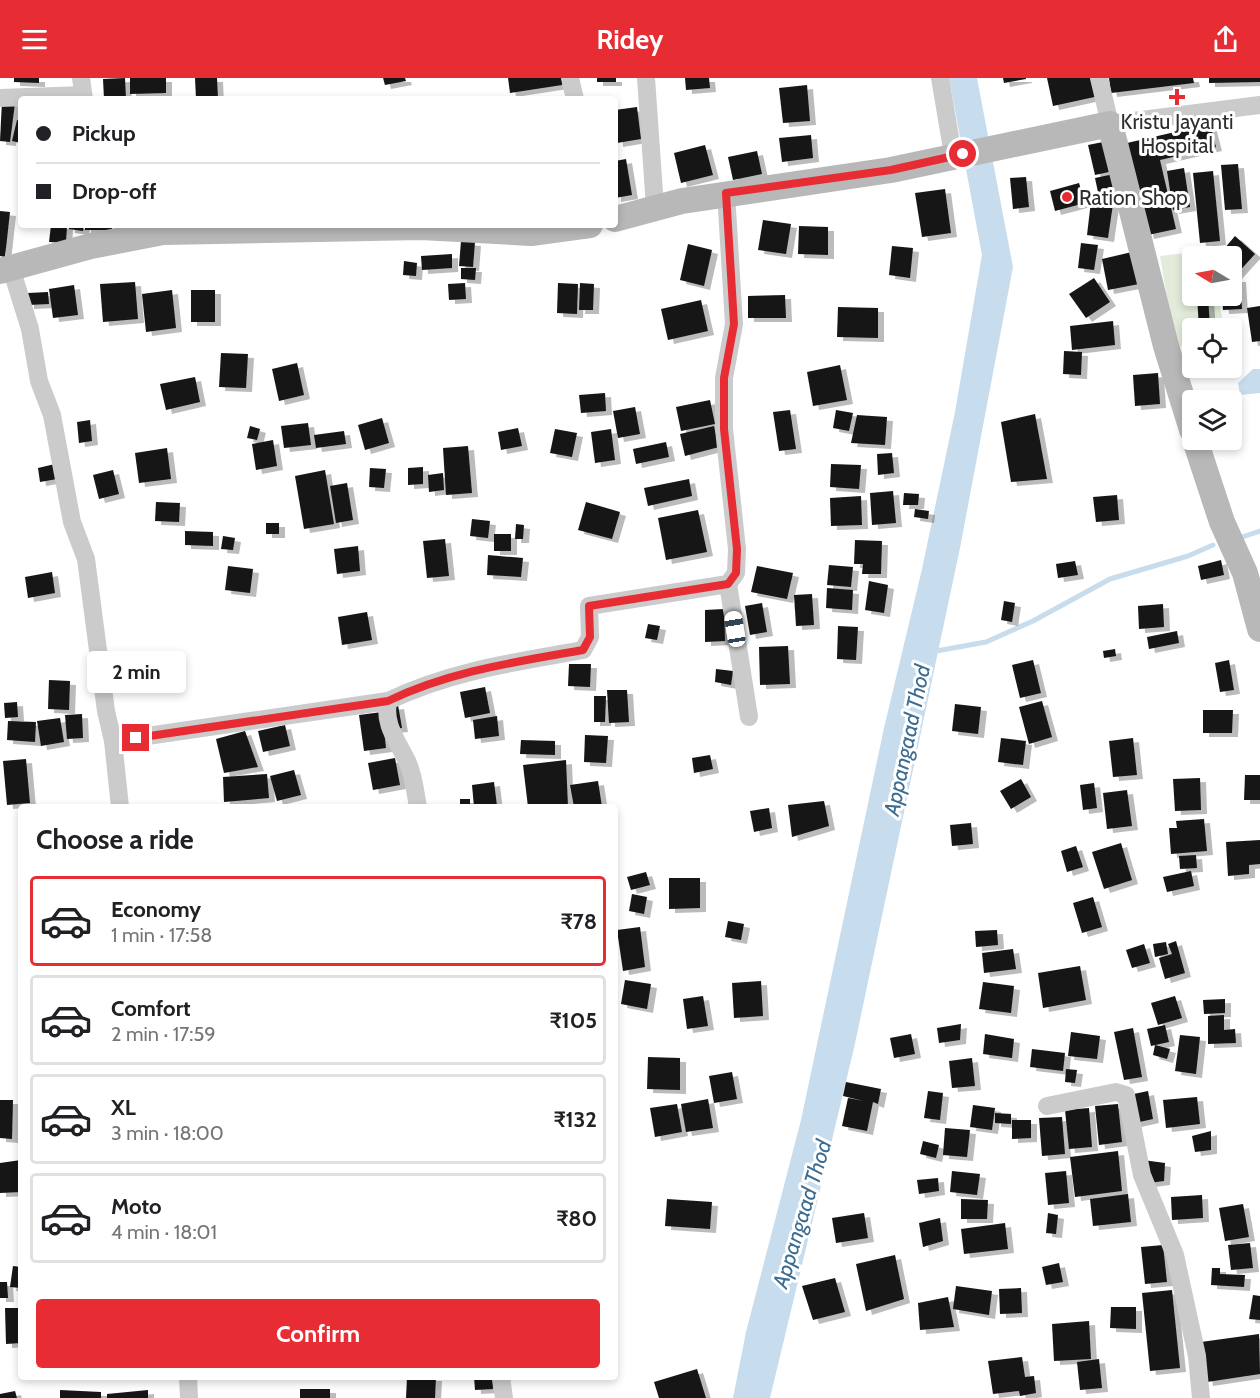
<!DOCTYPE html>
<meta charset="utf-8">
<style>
:root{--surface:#fff;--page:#f2f2f2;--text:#202124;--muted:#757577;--line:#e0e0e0;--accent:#e72d33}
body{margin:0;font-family:Cabin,sans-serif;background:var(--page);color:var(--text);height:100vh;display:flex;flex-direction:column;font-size:22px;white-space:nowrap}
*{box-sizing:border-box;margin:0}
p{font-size:20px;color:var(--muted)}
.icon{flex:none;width:33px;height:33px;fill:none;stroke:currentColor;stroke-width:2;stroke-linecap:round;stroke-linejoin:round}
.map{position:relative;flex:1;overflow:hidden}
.sheet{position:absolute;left:18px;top:726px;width:600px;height:576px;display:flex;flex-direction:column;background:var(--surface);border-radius:6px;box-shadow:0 3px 9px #0003}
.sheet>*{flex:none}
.hud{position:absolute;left:18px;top:18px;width:600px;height:132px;border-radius:6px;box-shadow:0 3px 9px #0003;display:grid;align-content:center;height:132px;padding:0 18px;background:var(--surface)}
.needle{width:39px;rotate:280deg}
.fabs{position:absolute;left:1182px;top:168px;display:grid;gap:12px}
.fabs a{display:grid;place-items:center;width:60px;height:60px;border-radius:6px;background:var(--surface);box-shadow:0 3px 9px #0003;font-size:30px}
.end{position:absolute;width:27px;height:27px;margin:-14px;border:8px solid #e72d33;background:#fff;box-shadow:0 0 0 3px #fff}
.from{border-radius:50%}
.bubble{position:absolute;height:42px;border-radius:6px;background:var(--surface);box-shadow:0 3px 9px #0003;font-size:20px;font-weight:700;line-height:42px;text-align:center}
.car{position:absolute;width:18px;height:36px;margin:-18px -9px;border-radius:8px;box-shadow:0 0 4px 2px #0007;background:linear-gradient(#fff 24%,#345 0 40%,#fff 0 76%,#345 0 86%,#fff 0)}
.hud b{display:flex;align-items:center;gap:21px;height:57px;font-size:22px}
.hud b+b{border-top:2px solid var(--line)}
.hud i{width:15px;height:15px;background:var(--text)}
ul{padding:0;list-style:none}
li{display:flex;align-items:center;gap:18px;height:90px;margin:0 12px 9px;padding:0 6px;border:3px solid var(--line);border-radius:6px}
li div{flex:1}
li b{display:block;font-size:22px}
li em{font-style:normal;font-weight:700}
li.on{border-color:var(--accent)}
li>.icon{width:54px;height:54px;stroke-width:1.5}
h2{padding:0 18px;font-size:27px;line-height:72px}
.primary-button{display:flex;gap:12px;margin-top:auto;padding:12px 18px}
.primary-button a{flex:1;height:69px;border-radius:6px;background:var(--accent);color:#fff;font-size:24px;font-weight:700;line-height:69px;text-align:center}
header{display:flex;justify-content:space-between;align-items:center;height:78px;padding:0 18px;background:var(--accent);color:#fff;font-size:27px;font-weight:700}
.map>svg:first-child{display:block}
.green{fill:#e3ecdb}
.water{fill:#c7dcec}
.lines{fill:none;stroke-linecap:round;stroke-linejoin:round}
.stream{stroke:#c7dcec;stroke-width:5}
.building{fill:#151515;filter:url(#shadow)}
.street{stroke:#cbcbcb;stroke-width:18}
.secondary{stroke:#b8b8b8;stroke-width:26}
.route{stroke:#e72d33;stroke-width:8}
.poi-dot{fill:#e72d33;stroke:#fff;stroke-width:2}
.labels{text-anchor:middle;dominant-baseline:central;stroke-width:6;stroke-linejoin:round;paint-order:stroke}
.poi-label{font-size:21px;fill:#2e2e2e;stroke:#fff}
.water-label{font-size:22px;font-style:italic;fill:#3b6c91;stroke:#fff}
</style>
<header><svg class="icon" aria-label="menu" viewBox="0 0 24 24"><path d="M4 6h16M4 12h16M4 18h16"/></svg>Ridey<svg class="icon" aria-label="share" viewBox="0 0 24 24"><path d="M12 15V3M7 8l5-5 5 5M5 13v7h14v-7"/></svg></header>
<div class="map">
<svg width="1260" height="1320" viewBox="0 0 1260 1320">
<defs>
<filter id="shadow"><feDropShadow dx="6" dy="4" stdDeviation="0" flood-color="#0004"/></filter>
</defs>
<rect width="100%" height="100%" fill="#fff"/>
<polygon class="green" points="1211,172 1212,178 1192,178 1192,218 1218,218 1224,250 1192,250 1192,266 1175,270 1160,178"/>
<g class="water">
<polygon points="949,0 977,0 1013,189 960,470 854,970 770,1320 733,1320 746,1254 801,1042 884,650 922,491 955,334 982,177"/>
<polygon points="1253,291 1260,291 1260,315 1240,317 1238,305"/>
</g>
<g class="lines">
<g class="stream">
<polyline points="1236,461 1260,453"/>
<polyline points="931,574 986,564 1033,543 1110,501 1188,478 1213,467"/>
</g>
</g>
<g class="building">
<polygon points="14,0 39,0 39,5 14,4"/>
<polygon points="125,0 126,21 104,21 103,1"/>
<polygon points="130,0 166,0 166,15 130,16"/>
<polygon points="195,0 217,0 218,21 196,21"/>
<polygon points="383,0 405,0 406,3 385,7"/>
<polygon points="508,0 562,0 562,7 510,15"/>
<rect x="597" y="0" width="19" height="4"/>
<polygon points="685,0 709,0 710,10 686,12"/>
<polygon points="1003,0 1026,0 1026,1 1004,5"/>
<polygon points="1047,0 1095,0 1099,18 1053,28"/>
<polygon points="1109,0 1193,0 1194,5 1111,15"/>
<polygon points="1209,0 1260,0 1260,4 1209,5"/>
<polygon points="807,7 810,43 783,45 779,10"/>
<polygon points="2,23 15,25 10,64 0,63"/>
<polygon points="637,29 641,61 617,65 615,32"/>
<polygon points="17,42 21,43 21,65 12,63"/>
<polygon points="1210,46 1216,69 1160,82 1176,151 1148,157 1127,65"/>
<polygon points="811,57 813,80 782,84 779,60"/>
<polygon points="1103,64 1109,94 1095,97 1088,67"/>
<polygon points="705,67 713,97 681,105 674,75"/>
<polygon points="757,73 762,96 733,102 728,79"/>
<polygon points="626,81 632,117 615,120 615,83"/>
<polygon points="1238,86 1242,131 1225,132 1221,87"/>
<polygon points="1184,90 1190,129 1173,132 1167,93"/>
<polygon points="1213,93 1220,163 1200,165 1193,95"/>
<polygon points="1114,96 1118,115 1099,119 1095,100"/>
<polygon points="1026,99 1029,129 1013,131 1010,100"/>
<polygon points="1079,105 1085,125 1055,133 1050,113"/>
<polygon points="945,111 951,155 922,159 915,115"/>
<polygon points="1091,123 1113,126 1108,160 1087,157"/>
<polygon points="0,133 10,134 5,179 0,178"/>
<polygon points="763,142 791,146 786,176 758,172"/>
<polygon points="51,147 67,147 66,165 49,164"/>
<polygon points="69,147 84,147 83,153 69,151"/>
<rect x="85" y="147" width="27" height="5"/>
<polygon points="799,148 828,149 828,177 798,176"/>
<polygon points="1235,158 1255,176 1235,198 1232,194 1232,178 1218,178"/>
<polygon points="461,163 475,164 473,189 459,188"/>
<polygon points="1081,165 1098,167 1094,192 1078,190"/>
<polygon points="688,166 712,172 704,208 680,202"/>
<polygon points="892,168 913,170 910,200 889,197"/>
<polygon points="1132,174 1139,206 1108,212 1102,181"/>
<polygon points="452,176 452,190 422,192 421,178"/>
<polygon points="404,183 417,185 416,198 403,197"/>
<polygon points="461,190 476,190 475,202 461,201"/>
<polygon points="1094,200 1110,224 1086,240 1069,216"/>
<polygon points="1232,200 1240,200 1242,231 1223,232 1222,218 1232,218"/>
<polygon points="135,204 138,241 103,244 100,206"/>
<polygon points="465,205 466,221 449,222 448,206"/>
<polygon points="558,205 578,206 577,236 557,235"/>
<polygon points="580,205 594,206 593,232 579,232"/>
<polygon points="74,207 78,237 53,240 49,211"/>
<polygon points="172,212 176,250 146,254 142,216"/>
<rect x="191" y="212" width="24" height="32"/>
<polygon points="48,214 49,226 28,227 28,215"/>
<polygon points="785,217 786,240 748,240 748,218"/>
<polygon points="1197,218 1208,218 1210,250 1199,250"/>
<polygon points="701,222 708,253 668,262 661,231"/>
<polygon points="1260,228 1260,263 1252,264 1247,230"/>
<polygon points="838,229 878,230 878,260 837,259"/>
<polygon points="1113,243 1115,267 1072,272 1070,248"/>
<polygon points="1064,273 1082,274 1081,297 1063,296"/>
<polygon points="221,275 248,276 246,310 219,309"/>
<polygon points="297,285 304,317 279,323 272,291"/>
<polygon points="840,287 847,322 813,328 807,294"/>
<polygon points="1158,295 1160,326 1135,328 1133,297"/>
<polygon points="195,299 200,324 166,332 160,306"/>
<polygon points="605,315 606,333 581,335 579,317"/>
<polygon points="710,322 715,346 681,353 676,329"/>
<polygon points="635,329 640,356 618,360 613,333"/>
<polygon points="790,332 796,371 779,373 773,334"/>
<polygon points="836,332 853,335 849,353 833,350"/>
<polygon points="1035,336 1047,401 1011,404 1001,344"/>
<polygon points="857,337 887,339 885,367 851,365"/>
<polygon points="382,340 389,365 365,372 358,347"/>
<polygon points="90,342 92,363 79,365 77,344"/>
<polygon points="308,345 311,367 284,370 281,348"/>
<polygon points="250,348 260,351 257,362 247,360"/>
<polygon points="714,348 719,369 685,378 680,356"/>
<polygon points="518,350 522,368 501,372 498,354"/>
<polygon points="555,351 577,355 572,379 550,375"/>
<polygon points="611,351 615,382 595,385 591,354"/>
<polygon points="344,353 346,366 316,370 314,357"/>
<polygon points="273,362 277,388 256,392 252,366"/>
<polygon points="666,364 669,379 636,386 633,371"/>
<polygon points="468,368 472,415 446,417 443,370"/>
<polygon points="167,370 171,401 139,405 135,375"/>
<polygon points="892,375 894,395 878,397 877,376"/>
<polygon points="55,386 57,401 40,404 38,390"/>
<polygon points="831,386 861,387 859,411 830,409"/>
<polygon points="423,389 423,406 408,407 408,390"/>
<polygon points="370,390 386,391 384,410 369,409"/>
<polygon points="113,392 119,416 99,421 93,397"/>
<polygon points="325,392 334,446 304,451 295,398"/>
<polygon points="443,395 444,412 429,414 428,397"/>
<polygon points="689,401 692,418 648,428 644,410"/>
<polygon points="347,405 353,442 336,445 330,408"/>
<polygon points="893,413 896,445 872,447 870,415"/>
<polygon points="904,415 919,416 918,427 903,427"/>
<polygon points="1117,417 1119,442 1096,444 1093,419"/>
<polygon points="861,418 862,447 831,448 830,420"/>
<polygon points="156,424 180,425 179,444 155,443"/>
<polygon points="586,424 620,434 612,461 578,452"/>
<polygon points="915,431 929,433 928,441 914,439"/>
<polygon points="698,432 707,474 666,482 658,440"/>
<polygon points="472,441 490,443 488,460 470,458"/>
<rect x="266" y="445" width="13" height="11"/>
<polygon points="516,446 524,447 523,461 515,461"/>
<polygon points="185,453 213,454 213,468 185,467"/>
<rect x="494" y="456" width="17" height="17"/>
<polygon points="223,458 235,460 233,472 221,471"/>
<polygon points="445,461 449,498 427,500 423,463"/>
<polygon points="855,462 882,463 881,496 862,496 863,486 854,486"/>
<polygon points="358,468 360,493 337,496 334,471"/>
<polygon points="488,477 523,480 521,499 487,497"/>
<polygon points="1221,482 1224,497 1201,502 1198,488"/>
<polygon points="1075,483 1078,497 1058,500 1056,486"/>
<polygon points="829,487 853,489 851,509 827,507"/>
<polygon points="228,488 253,491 250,515 225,512"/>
<polygon points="757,488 793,495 787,521 751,514"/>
<polygon points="52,494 55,515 28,520 25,499"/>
<polygon points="869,503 888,507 884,535 865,532"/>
<polygon points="827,510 853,512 852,532 826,530"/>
<polygon points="812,516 814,547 796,548 794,517"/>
<polygon points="1004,523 1015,525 1012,544 1001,542"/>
<polygon points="762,525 767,554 750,557 745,528"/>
<polygon points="1163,526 1164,549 1139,551 1138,528"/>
<polygon points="724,531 725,563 705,564 705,532"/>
<polygon points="367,534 372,562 342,567 338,539"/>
<polygon points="648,546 660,548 657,562 645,560"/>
<polygon points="838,548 858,549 856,582 837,581"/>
<polygon points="1177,553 1179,565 1149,571 1147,559"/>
<polygon points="788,568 790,606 760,607 759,569"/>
<polygon points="1115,571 1116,578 1104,580 1103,573"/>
<polygon points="1033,582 1041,615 1020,620 1012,587"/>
<polygon points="1229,582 1234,612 1220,614 1215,585"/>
<polygon points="569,586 591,586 590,609 568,608"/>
<polygon points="716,591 733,593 731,607 715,604"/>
<polygon points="49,602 70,603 69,632 48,631"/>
<polygon points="485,609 490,635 465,640 460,614"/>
<polygon points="607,612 627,612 629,644 609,645"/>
<polygon points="594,618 606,618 605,644 594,644"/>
<polygon points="1042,623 1052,659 1029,666 1019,629"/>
<polygon points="17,624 18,639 5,640 4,625"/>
<polygon points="955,626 981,629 978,656 952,653"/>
<polygon points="398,627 402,650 392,651 389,628"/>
<polygon points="1203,632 1233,632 1232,655 1203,655"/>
<polygon points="382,634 386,670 364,673 359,637"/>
<polygon points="82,636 83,660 67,661 65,637"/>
<polygon points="497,638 499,658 475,661 473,642"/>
<polygon points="60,640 64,664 41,668 37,643"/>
<polygon points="8,643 36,644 35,664 7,662"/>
<polygon points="285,647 290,668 263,674 258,653"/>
<polygon points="245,653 258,689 224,695 216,661"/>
<polygon points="585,657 608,658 606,685 584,684"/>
<polygon points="1001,660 1026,663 1023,687 998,684"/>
<polygon points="1133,660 1137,697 1113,699 1109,663"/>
<polygon points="521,662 555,663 555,677 520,676"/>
<polygon points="710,677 713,691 694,695 692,680"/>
<polygon points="395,680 400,707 373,712 368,685"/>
<polygon points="26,681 30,725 7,727 3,683"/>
<polygon points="566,682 568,729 528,729 523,687"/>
<polygon points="294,692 301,717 277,723 270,698"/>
<polygon points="267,696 269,720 224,724 223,699"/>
<polygon points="1245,697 1260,697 1260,722 1244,722"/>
<polygon points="1200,700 1201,732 1175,733 1173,701"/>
<polygon points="1021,701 1031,719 1011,731 1000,713"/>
<polygon points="598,703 602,729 574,729 570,707"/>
<polygon points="494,704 497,728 474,729 472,707"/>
<polygon points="1094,705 1097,730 1083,732 1080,707"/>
<polygon points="1127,712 1132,748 1107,751 1103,715"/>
<rect x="460" y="721" width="10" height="8"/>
<polygon points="824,723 829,748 792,759 788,727"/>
<polygon points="769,730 772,750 754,754 750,733"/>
<polygon points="1204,741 1207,773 1171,776 1169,750 1177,750 1176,743"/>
<polygon points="971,745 973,766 952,768 950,747"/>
<polygon points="1260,762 1260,786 1249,787 1249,796 1228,798 1226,764"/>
<polygon points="1121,765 1132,802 1104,811 1092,774"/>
<polygon points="1076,768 1083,789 1067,794 1061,773"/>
<polygon points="1196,777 1197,790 1180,791 1179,778"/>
<polygon points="1191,793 1194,808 1167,814 1163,799"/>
<polygon points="646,794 650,807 631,812 627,799"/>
<polygon points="669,800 700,800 700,830 669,831"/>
<polygon points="632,816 647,819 644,836 629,833"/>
<polygon points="1093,819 1102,849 1082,855 1073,825"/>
<polygon points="728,843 744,846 741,862 725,859"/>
<polygon points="640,849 645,889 623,893 617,852"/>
<polygon points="997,852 998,867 976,869 975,853"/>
<polygon points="1176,863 1185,895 1165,901 1159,880 1172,876 1168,866"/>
<polygon points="1166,864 1168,876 1155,879 1153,866"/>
<polygon points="1144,866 1150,885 1132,890 1126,872"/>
<polygon points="1013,871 1016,891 984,895 982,875"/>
<polygon points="1080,888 1086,922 1043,930 1038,895"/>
<polygon points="625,902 651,906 647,931 621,926"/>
<polygon points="761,903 763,938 734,940 732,905"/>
<polygon points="983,904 1014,908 1011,935 979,931"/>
<polygon points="703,918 708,948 687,951 683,921"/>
<polygon points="1175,918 1182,940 1158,947 1151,925"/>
<polygon points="1225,921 1225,935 1204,936 1203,922"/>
<polygon points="1224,937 1224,952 1235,951 1236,965 1208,966 1208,938"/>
<polygon points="961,946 960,962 939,965 937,950"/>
<polygon points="1165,947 1169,964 1151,968 1147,951"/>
<polygon points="1133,950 1142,999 1124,1002 1114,954"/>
<polygon points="1071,954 1100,958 1097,981 1068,978"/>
<polygon points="911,956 915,976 894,980 890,960"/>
<polygon points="985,956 1014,961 1012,980 983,976"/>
<polygon points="1180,957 1200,959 1196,996 1175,993"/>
<polygon points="1155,967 1170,971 1167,981 1153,977"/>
<polygon points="1032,971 1065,975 1063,993 1030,989"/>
<polygon points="648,979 680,980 680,1012 647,1011"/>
<polygon points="972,980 975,1008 952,1010 949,983"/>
<polygon points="1066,991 1077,992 1075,1005 1065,1004"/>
<polygon points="732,994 737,1021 714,1025 709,998"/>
<polygon points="846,1004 881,1011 878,1026 873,1024 867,1053 842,1048 848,1020 864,1023 843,1018"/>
<polygon points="928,1013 943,1015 940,1042 924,1040"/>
<polygon points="1148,1013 1153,1041 1135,1045 1129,1017"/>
<polygon points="1197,1019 1200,1046 1166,1050 1163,1022"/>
<polygon points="708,1021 713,1050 686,1054 681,1026"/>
<polygon points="0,1022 13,1022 12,1061 0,1060"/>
<polygon points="677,1026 682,1054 655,1059 650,1030"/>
<polygon points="1118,1026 1122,1064 1099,1067 1095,1028"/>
<polygon points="973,1027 995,1030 992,1052 970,1049"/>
<polygon points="1089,1030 1092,1069 1069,1071 1065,1032"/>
<polygon points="995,1035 1011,1036 1011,1046 995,1045"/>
<polygon points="1062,1039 1065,1076 1042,1078 1039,1040"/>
<polygon points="1012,1042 1031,1042 1031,1060 1012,1061"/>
<polygon points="945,1050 970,1052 967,1079 943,1077"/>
<polygon points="1211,1053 1211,1072 1195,1074 1192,1058"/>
<polygon points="923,1063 939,1067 936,1080 920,1076"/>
<polygon points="1118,1073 1122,1113 1075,1119 1070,1079"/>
<polygon points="21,1082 21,1114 0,1115 0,1085"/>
<polygon points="1143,1082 1165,1085 1164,1103 1149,1105"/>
<polygon points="952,1093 980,1096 977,1117 950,1114"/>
<polygon points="1066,1093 1069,1125 1048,1127 1045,1095"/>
<polygon points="938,1100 939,1113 919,1116 917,1102"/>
<polygon points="1128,1116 1131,1144 1093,1148 1090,1121"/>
<polygon points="1202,1117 1203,1140 1172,1142 1171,1119"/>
<polygon points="667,1121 712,1124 710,1151 665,1148"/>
<polygon points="961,1121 988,1122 987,1141 961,1141"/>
<polygon points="1243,1126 1249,1159 1225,1163 1219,1130"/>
<polygon points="864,1135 868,1160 836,1165 832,1140"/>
<polygon points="1048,1135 1058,1137 1056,1156 1046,1155"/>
<polygon points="940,1140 943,1163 923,1169 919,1145"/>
<polygon points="1005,1145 1008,1171 964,1176 961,1151"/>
<polygon points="1250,1165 1253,1190 1231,1192 1228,1167"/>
<polygon points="1163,1167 1167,1204 1145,1206 1141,1169"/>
<polygon points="895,1177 904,1221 866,1233 856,1186"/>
<polygon points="1059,1185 1063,1204 1046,1207 1042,1189"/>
<polygon points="13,1188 21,1189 21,1210 10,1209"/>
<polygon points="1212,1190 1220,1190 1220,1196 1245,1197 1244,1209 1211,1207"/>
<polygon points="835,1200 845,1234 813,1242 802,1208"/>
<polygon points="0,1204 7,1204 8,1220 0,1220"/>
<polygon points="956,1208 992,1213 989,1237 953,1231"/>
<polygon points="1021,1210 1022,1235 1000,1236 999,1211"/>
<polygon points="1172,1212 1180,1290 1150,1293 1142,1215"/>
<polygon points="1253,1217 1260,1218 1260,1242 1249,1241"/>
<polygon points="948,1219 954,1249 920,1252 918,1225"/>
<polygon points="1111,1229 1136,1229 1136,1251 1110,1250"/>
<polygon points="5,1230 21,1230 21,1265 6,1266"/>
<polygon points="1089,1243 1091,1281 1054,1283 1052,1246"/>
<polygon points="1259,1256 1260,1296 1207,1304 1201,1264"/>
<polygon points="1022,1279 1025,1299 1034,1298 1036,1315 1020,1318 1019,1313 993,1316 988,1283"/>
<polygon points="1099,1281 1102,1310 1080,1312 1077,1284"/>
<polygon points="697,1291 706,1320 659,1320 654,1304"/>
<polygon points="407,1299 436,1299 435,1320 406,1320"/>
<polygon points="474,1299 492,1299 493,1311 475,1312"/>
<rect x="300" y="1311" width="30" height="9"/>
<polygon points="60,1312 101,1314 101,1320 60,1320"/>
<polygon points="148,1312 148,1320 107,1320 107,1316"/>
<polygon points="15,1313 17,1320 0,1320 0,1316"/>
</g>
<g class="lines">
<g class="street">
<polyline points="81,0 84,21"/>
<polyline points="570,0 575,21"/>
<polyline points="646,0 655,129"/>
<polyline points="940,0 952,71 963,76"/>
<polyline points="1099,0 1110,46 1260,27"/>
<polyline points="0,20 83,17"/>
<polyline points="11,190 30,251 39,303 52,337 72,444 86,481 106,633 113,663 120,729"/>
<polyline points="728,506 749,639"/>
<polyline points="113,663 388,623"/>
<path d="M418,729C415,713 413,693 405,679C395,659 384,646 388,623C450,593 516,584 583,572L590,559L589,528L728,506L736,495L737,471L724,351V300L734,246L726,115"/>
<polyline points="1047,1028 1116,1014 1126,1017 1142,1097 1175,1177 1197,1278 1201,1320"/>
<polyline points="188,1299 189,1320"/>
<polyline points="501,1299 504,1320"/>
</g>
<g class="secondary">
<polyline points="615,141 682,123 891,92 1110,46 1166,268 1192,352"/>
<polyline points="0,193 91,168 163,154 421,149 531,155 590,147"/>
<polyline points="1195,362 1222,444 1245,495 1260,551"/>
</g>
</g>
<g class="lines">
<path class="route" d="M136,660L388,623C450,593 516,584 583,572L590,559L589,528L728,506L736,495L737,471L724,351V300L734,246L726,115L891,92L963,76"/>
</g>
<g class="poi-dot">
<path d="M1174 10h6v6h6v6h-6v6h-6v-6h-6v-6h6z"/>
<circle cx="1067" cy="119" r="6"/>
</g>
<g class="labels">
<g class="poi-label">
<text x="1177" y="43">Kristu Jayanti<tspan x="1177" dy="24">Hospital</tspan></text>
<text x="1079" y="119" text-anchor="start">Ration Shop</text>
</g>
<g class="water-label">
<text transform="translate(907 662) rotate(-78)">Appangaad Thod</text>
<text transform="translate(802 1136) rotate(-73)">Appangaad Thod</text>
</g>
</g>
</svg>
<div class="fabs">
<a><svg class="needle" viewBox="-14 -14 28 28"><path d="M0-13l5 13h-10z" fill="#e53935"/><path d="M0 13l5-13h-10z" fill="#757577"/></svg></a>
<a><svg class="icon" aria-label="locate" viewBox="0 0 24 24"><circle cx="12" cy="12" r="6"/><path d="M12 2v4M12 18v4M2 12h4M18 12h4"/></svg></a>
<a><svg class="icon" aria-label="layers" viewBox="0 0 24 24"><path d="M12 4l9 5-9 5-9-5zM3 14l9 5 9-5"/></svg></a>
</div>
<i class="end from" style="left:963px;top:76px"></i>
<i class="end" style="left:136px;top:660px"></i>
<div class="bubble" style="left:87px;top:573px;width:99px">2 min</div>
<i class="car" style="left:735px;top:551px;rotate:351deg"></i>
<div class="hud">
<b><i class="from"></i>Pickup</b>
<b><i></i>Drop-off</b>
</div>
<section class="sheet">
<h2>Choose a ride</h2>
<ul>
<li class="on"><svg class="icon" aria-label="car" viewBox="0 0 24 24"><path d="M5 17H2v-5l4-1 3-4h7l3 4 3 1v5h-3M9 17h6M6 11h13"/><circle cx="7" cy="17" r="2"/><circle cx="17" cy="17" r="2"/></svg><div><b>Economy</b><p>1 min · 17:58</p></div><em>₹78</em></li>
<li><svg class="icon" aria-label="car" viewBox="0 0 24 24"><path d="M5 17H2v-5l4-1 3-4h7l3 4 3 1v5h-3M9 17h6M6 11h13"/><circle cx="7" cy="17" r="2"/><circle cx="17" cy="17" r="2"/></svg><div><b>Comfort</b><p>2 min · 17:59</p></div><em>₹105</em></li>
<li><svg class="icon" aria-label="car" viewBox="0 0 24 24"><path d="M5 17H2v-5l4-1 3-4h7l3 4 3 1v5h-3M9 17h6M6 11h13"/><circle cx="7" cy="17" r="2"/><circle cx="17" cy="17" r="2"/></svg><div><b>XL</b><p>3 min · 18:00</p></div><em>₹132</em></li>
<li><svg class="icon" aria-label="car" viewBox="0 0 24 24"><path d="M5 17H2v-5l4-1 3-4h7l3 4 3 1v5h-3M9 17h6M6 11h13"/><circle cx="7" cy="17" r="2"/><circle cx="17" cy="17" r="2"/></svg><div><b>Moto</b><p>4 min · 18:01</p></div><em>₹80</em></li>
</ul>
<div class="primary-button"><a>Confirm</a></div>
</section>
</div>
